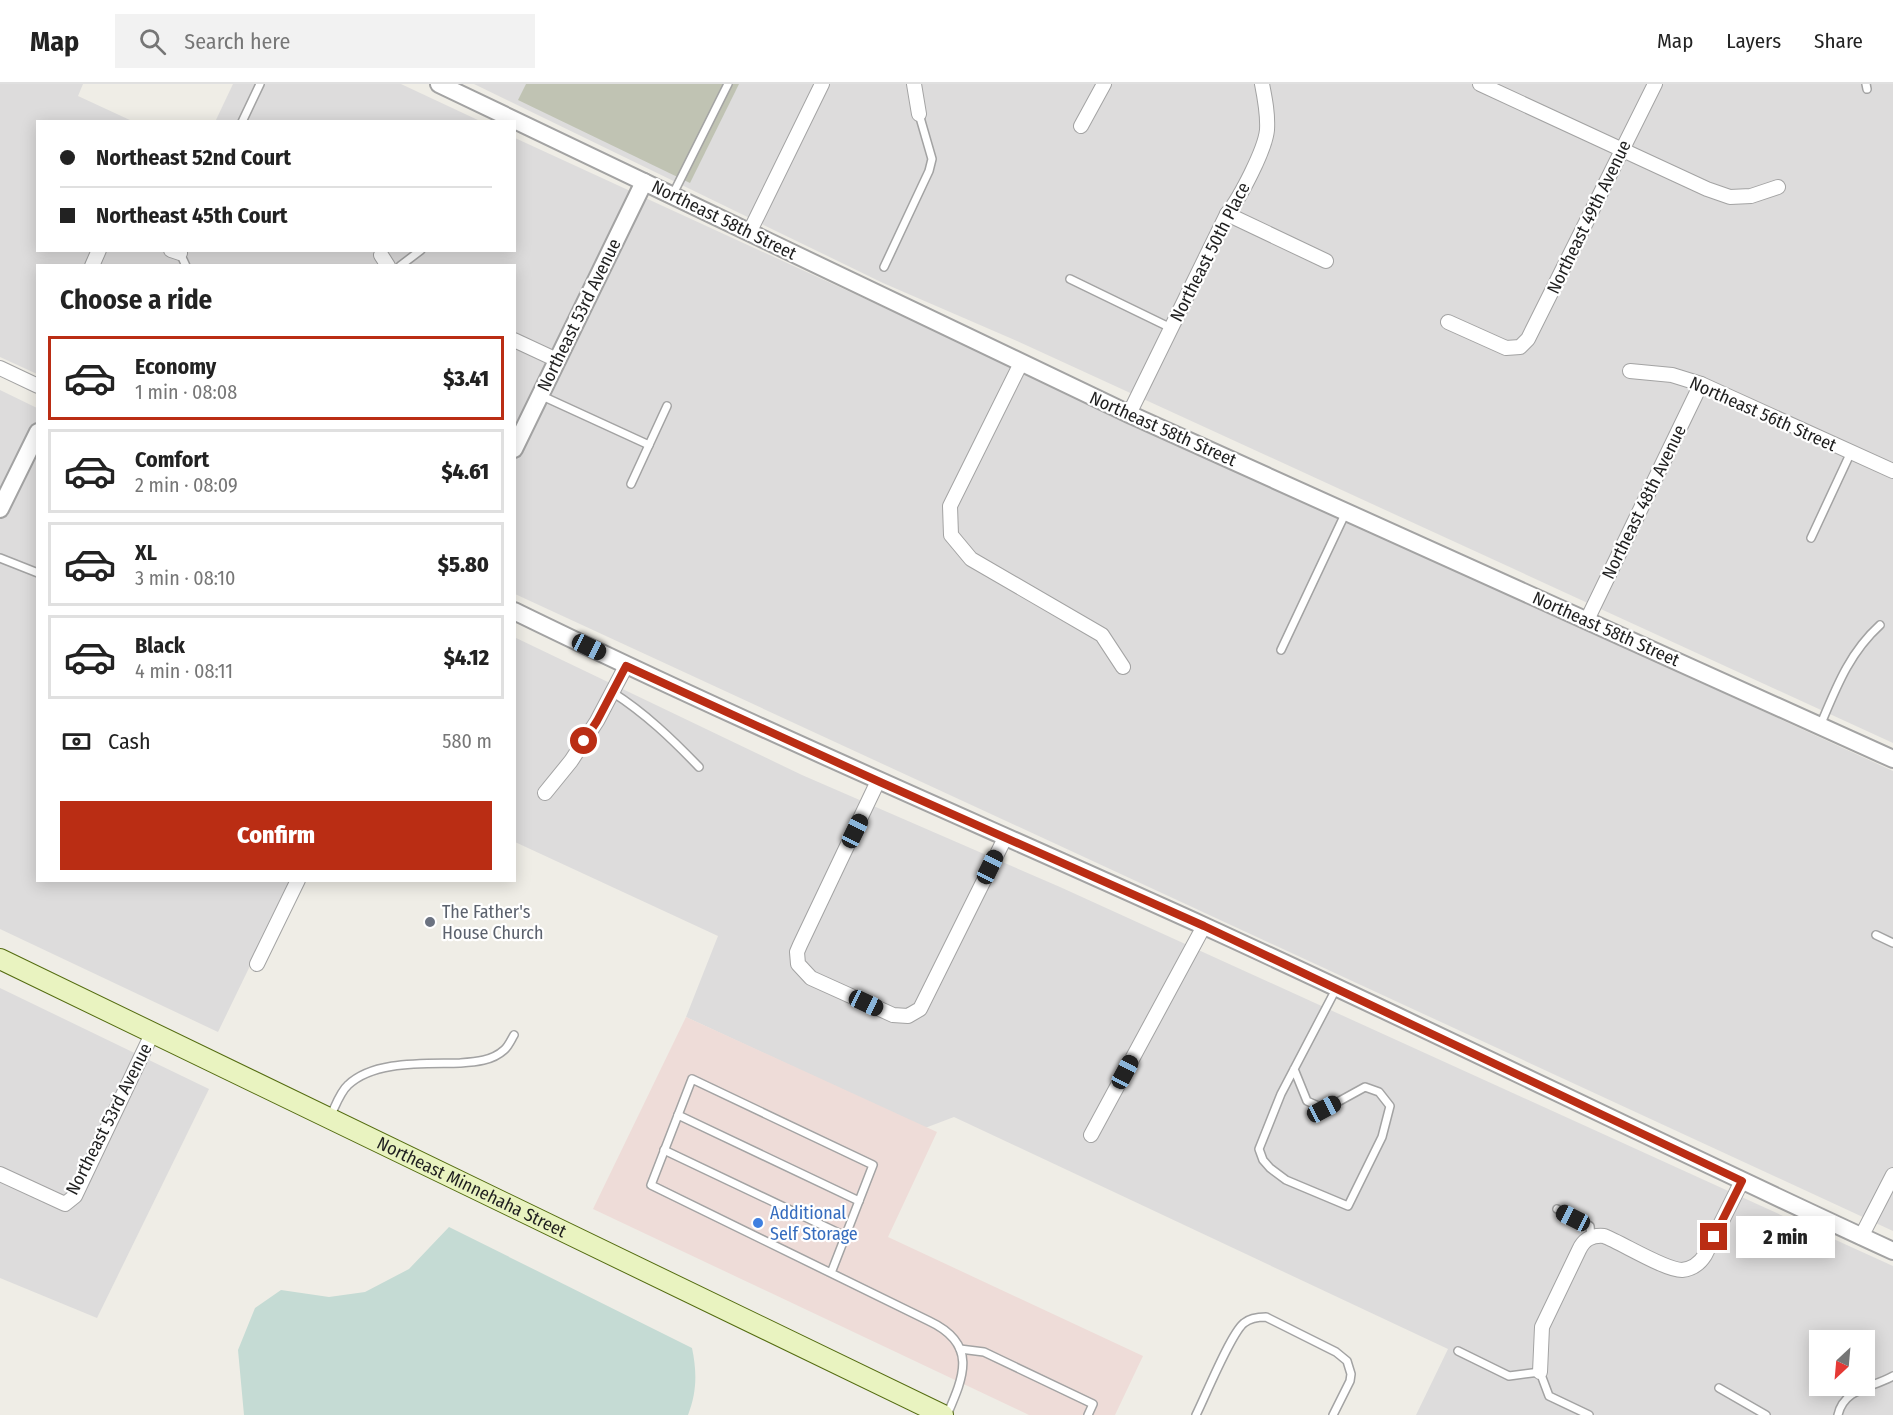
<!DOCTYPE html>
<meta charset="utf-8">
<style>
:root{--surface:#fff;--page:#f2f2f2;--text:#222;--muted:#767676;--line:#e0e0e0;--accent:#ba2d14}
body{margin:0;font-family:"Fira Sans Condensed",sans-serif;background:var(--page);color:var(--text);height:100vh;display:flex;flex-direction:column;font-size:22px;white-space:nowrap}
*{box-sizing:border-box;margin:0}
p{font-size:20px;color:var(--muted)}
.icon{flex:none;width:33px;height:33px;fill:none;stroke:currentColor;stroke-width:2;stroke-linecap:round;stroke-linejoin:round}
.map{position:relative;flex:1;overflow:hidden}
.sheet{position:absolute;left:36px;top:180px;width:480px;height:618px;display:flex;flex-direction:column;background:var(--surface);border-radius:0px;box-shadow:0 3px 15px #0003}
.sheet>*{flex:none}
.top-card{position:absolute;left:36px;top:36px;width:480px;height:132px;border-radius:0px;box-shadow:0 3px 15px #0003;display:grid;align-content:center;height:132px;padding:0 24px;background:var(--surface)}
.needle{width:39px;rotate:206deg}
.controls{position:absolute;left:1809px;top:1246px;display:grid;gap:12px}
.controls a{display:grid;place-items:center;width:66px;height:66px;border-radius:0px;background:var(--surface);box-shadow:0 3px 15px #0003;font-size:30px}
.end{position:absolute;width:27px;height:27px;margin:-14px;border:8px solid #ba2d14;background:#fff;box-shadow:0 0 0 3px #fff}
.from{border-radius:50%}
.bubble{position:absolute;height:42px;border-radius:0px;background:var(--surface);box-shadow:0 3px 15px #0003;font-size:20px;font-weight:800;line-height:42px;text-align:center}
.car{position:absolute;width:18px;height:36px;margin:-18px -9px;border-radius:8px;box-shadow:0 0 4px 2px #0007;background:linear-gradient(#222 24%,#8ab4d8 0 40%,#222 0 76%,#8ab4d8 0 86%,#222 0)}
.top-card b{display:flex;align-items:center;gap:21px;height:57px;font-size:22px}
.top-card b+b{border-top:2px solid var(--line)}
.top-card i{width:15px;height:15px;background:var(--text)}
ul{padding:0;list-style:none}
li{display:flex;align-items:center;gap:18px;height:84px;margin:0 12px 9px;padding:0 12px;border:3px solid var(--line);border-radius:0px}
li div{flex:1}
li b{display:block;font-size:22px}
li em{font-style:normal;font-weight:800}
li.selected{border-color:var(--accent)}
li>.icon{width:54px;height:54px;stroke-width:1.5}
h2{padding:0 24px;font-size:27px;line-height:72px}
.pay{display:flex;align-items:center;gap:15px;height:66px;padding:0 24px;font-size:22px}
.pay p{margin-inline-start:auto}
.button{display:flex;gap:12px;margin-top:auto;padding:12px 24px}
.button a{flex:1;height:69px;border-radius:0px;background:var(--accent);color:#fff;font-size:24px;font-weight:800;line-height:69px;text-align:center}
header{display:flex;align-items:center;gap:36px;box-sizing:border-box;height:84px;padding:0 30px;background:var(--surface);border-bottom:2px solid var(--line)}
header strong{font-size:28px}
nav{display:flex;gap:33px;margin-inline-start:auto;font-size:21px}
.search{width:420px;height:54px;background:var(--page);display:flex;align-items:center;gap:15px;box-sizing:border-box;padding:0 21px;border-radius:0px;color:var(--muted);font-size:22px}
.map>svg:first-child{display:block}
.residential{fill:#dddcdc;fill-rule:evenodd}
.commercial{fill:#eedcd8}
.construction{fill:#c0c3b3}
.wetland{fill:#c5dbd4}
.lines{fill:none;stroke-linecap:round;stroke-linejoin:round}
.service-casing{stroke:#a3a3a3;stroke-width:10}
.minor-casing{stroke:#a3a3a3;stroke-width:16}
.tertiary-casing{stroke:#a3a3a3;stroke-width:20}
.secondary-casing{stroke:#546c10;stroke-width:22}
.service{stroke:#fff;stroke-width:7}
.minor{stroke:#fff;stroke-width:14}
.tertiary{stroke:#fff;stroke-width:16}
.secondary{stroke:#e9f3c0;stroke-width:20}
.route{stroke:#ba2d14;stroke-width:8}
.worship-dot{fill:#6b7280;stroke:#fff;stroke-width:2}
.shop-dot{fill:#3f7fe0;stroke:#fff;stroke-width:2}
.labels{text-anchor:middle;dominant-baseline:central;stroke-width:4.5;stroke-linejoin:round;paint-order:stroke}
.street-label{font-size:18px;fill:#1f1f1f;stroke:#fff}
.worship-label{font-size:18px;fill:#5b616d;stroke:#fff;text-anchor:start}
.shop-label{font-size:18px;fill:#366cbe;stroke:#fff;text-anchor:start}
</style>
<header>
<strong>Map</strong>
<div class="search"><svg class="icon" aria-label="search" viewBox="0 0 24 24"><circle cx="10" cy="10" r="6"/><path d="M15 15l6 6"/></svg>Search here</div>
<nav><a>Map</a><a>Layers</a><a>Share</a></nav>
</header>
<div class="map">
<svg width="1893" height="1331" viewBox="0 0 1893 1331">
<rect width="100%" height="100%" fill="#efede6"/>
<g class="residential">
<polygon points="0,0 83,0 78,12 132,37 38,38 38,166 514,166 515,54 1893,687 1893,1147 515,510 514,182 38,182 37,290 0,273"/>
<polygon points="233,0 401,0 480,37 215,38"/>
<polygon points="474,0 1893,0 1893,659 1017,257 883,199"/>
<polygon points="0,306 37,324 38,796 291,797 218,948 0,845"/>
<path d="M514,553L802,691L1060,803L1893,1182V1331H1416L1448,1265L954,1033L925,1044L686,933L718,852L515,758ZM1820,1257H1864V1302H1820Z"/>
<polygon points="0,904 209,1005 97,1234 0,1194"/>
</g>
<polygon class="commercial" points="686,933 937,1048 888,1153 1143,1272 1115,1331 1029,1331 593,1125"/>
<polygon class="construction" points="526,0 739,0 690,99 518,16"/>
<path class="wetland" d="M449,1143L692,1264C697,1288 697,1308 688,1331H244L238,1266L255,1224L281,1206L329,1213L365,1208L409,1185Z"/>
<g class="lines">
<defs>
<g id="service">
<polyline points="1866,0 1867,5"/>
<polyline points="242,38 260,0"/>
<polyline points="672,112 728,0"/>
<polyline points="180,169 186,182"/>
<polyline points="400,182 421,166"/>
<polyline points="884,183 929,87 932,75 919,30"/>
<polyline points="1070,195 1171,244"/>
<polyline points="540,311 649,361"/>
<polyline points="631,400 667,322"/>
<polyline points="1811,454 1851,368"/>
<polyline points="0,474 38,489"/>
<polyline points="1281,566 1346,428"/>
<path d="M612,608C645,629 672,655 699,683"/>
<path d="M1820,642C1836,604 1849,569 1880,541"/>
<polyline points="1876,851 1893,859"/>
<polyline points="1294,985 1307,1017 1325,1025 1365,1003 1379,1008 1390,1022 1382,1053 1348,1122 1286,1096 1270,1084 1263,1076 1259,1065 1281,1010 1336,905"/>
<polyline points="678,1031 859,1117"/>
<path d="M330,1033C335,1023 340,1008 348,1001C374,976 426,980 460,979C475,978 492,977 504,966C508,963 511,956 514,951"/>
<polyline points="664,1066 845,1152"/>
<polyline points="1557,1125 1590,1142 1591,1153"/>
<path d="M831,1189L873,1081L692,995L651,1101L929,1237C978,1260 964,1292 947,1331"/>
<polyline points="960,1265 984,1268 1093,1320 1088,1331"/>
<polyline points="1458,1267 1509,1292 1540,1288 1549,1312 1589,1331"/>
<polyline points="1719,1304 1766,1331"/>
<path d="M1196,1331C1205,1313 1231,1249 1244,1239C1250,1234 1258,1233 1266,1233L1336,1268L1347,1277L1351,1290L1350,1297L1333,1331"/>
<path d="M1838,1331C1844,1304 1872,1304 1893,1292"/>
</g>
<g id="minor">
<polyline points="914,0 919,30"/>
<polyline points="1480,0 1707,105 1730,113 1751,112 1778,103"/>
<polyline points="1081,42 1104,0"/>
<polyline points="1227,130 1326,177"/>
<polyline points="749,149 822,0"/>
<polyline points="171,166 180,169"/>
<polyline points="381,171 388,182"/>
<polyline points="92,182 99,166"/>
<polyline points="1448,238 1506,264 1520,263 1528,255 1655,0"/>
<polyline points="514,256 557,276"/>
<polyline points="1021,279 950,422 951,451 971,475 1102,551 1123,583"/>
<polyline points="0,284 38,302"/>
<polyline points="1630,287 1672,291 1701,300 1893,387"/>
<path d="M1129,330L1227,130C1240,114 1265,66 1267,46C1268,30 1265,15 1262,0"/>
<polyline points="1587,536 1701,300"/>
<polyline points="878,697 800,861 797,868 798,880 811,894 893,931 908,932 920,925 1005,754"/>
<polyline points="545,709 571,677 597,637 626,582"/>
<polyline points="257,880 298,796"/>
<polyline points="1091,1051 1204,842"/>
<polyline points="0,1090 65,1120 75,1112 152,950"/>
<polyline points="1861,1153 1893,1091"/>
<path d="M1540,1288L1542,1243L1579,1166C1584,1155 1592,1151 1604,1152C1622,1159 1665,1186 1682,1186C1692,1185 1700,1179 1705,1171L1742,1097"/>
</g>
<g id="tertiary">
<polyline points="439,0 1129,330 1893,675"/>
<polyline points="514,365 644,98"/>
<polyline points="0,425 38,348"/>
<path d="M514,527C741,638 973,737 1202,841C1434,947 1662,1061 1893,1167"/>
</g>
<g id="secondary">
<path id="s1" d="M0,875L943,1331"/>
</g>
</defs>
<use href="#service" class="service-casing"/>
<use href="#minor" class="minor-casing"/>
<use href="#tertiary" class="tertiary-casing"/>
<use href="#secondary" class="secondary-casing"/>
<use href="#service" class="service"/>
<use href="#minor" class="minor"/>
<use href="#tertiary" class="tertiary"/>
<use href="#secondary" class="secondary"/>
</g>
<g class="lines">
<polyline class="route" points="584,657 597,637 626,582 880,698 1204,842 1742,1097 1714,1153"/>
</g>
<circle class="worship-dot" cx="430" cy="838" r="6"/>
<circle class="shop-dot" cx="758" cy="1139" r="6"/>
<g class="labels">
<g class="street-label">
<text transform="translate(1589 133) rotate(-64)">Northeast 49th Avenue</text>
<text transform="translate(724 136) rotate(26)">Northeast 58th Street</text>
<text transform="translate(1210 168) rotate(-63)">Northeast 50th Place</text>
<text transform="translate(579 231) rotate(-64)">Northeast 53rd Avenue</text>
<text transform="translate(1763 330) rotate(24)">Northeast 56th Street</text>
<text transform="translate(1163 345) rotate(24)">Northeast 58th Street</text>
<text transform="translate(1644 418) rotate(-64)">Northeast 48th Avenue</text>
<text transform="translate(1606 545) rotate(24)">Northeast 58th Street</text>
<text transform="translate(109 1035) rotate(-63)">Northeast 53rd Avenue</text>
<text stroke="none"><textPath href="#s1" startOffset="524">Northeast Minnehaha Street</textPath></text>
</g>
<g class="worship-label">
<text x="442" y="828">The Father's<tspan x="442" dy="21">House Church</tspan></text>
</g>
<g class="shop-label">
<text x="770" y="1129">Additional<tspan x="770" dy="21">Self Storage</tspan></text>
</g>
</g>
</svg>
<div class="controls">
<a><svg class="needle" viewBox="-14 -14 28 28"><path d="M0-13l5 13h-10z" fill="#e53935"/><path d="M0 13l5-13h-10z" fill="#767676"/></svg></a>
</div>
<i class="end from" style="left:584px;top:657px"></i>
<i class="end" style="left:1714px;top:1153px"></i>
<div class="bubble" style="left:1736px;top:1132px;width:99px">2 min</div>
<i class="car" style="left:589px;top:563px;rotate:116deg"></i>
<i class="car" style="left:855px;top:747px;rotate:26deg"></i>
<i class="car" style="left:990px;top:783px;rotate:26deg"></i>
<i class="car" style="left:866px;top:919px;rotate:115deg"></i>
<i class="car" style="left:1125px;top:988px;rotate:28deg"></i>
<i class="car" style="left:1324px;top:1025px;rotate:62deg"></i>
<i class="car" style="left:1573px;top:1134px;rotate:297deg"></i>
<div class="top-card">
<b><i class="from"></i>Northeast 52nd Court</b>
<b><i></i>Northeast 45th Court</b>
</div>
<section class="sheet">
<h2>Choose a ride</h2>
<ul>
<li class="selected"><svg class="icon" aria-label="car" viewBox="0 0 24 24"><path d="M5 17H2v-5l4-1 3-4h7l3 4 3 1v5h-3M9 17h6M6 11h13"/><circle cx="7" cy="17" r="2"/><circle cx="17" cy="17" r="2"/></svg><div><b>Economy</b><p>1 min · 08:08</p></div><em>$3.41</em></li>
<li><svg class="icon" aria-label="car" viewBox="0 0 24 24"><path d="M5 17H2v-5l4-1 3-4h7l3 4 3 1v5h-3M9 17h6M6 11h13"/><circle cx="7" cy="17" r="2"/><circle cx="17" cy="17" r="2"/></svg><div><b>Comfort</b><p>2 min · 08:09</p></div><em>$4.61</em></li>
<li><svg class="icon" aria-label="car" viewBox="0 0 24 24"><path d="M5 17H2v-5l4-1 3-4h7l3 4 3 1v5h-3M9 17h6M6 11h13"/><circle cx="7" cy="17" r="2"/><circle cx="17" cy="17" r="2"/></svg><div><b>XL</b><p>3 min · 08:10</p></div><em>$5.80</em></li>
<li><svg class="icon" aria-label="car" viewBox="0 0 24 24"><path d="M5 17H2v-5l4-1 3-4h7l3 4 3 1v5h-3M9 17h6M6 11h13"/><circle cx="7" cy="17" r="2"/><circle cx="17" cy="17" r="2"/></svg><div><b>Black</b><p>4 min · 08:11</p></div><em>$4.12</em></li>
</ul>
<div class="pay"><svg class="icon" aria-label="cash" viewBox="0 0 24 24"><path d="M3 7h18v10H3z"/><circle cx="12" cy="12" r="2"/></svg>Cash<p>580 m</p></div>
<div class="button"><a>Confirm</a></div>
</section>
</div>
